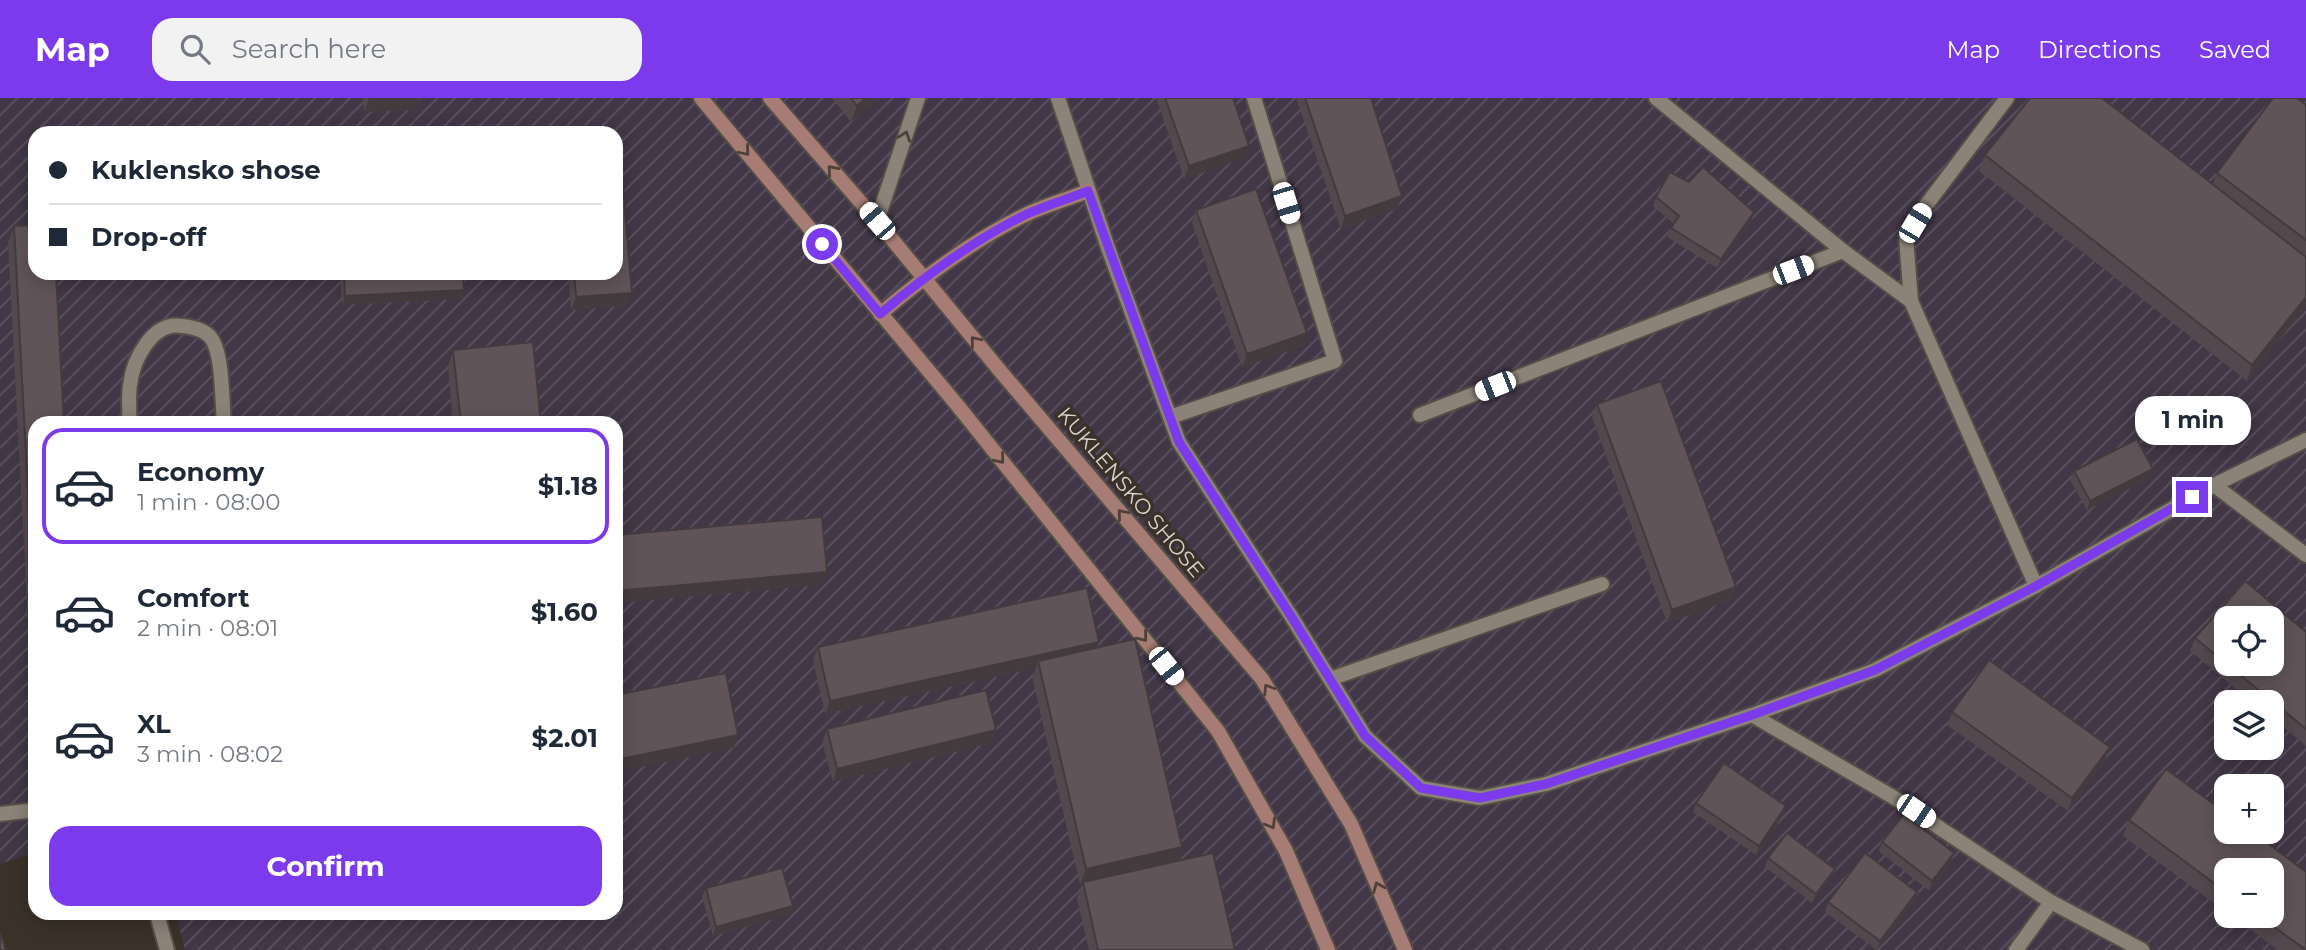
<!DOCTYPE html>
<meta charset="utf-8">
<style>
:root{--surface:#fff;--page:#f2f2f3;--text:#1f2937;--muted:#747a83;--line:#e0e1e3;--accent:#7c3aed}
body{margin:0;font-family:Montserrat,sans-serif;background:var(--page);color:var(--text);height:100vh;display:flex;flex-direction:column;font-size:26px;white-space:nowrap}
*{box-sizing:border-box;margin:0}
p{font-size:23px;color:var(--muted)}
.icon{flex:none;width:38px;height:38px;fill:none;stroke:currentColor;stroke-width:2;stroke-linecap:round;stroke-linejoin:round}
.map{position:relative;flex:1;overflow:hidden}
.panel{position:absolute;left:28px;top:318px;width:595px;height:504px;display:flex;flex-direction:column;background:var(--surface);border-radius:21px;box-shadow:0 4px 18px #0003}
.panel>*{flex:none}
.top-card{position:absolute;left:28px;top:28px;width:595px;height:154px;border-radius:21px;box-shadow:0 4px 18px #0003;display:grid;align-content:center;height:154px;padding:0 21px;background:var(--surface)}
.fabs{position:absolute;left:2214px;top:508px;display:grid;gap:14px}
.fabs a{display:grid;place-items:center;width:70px;height:70px;border-radius:14px;background:var(--surface);box-shadow:0 4px 18px #0003;font-size:35px}
.end{position:absolute;width:32px;height:32px;margin:-16px;border:9px solid #7c3aed;background:#fff;box-shadow:0 0 0 4px #fff}
.from{border-radius:50%}
.bubble{position:absolute;height:49px;border-radius:21px;background:var(--surface);box-shadow:0 4px 18px #0003;font-size:23px;font-weight:700;line-height:49px;text-align:center}
.car{position:absolute;width:21px;height:42px;margin:-21px -10px;border-radius:9px;box-shadow:0 0 5px 2px #0007;background:linear-gradient(#fff 24%,#345 0 40%,#fff 0 76%,#345 0 86%,#fff 0)}
.top-card b{display:flex;align-items:center;gap:24px;height:66px;font-size:26px}
.top-card b+b{border-top:2px solid var(--line)}
.top-card i{width:18px;height:18px;background:var(--text)}
ul{padding:12px 0 0;list-style:none}
li{display:flex;align-items:center;gap:21px;height:116px;margin:0 14px 10px;padding:0 7px;border:4px solid transparent;border-radius:21px}
li div{flex:1}
li b{display:block;font-size:26px}
li em{font-style:normal;font-weight:700}
li.selected{border-color:var(--accent)}
li>.icon{width:63px;height:63px;stroke-width:1.5}
.button{display:flex;gap:14px;margin-top:auto;padding:14px 21px}
.button a{flex:1;height:80px;border-radius:21px;background:var(--accent);color:#fff;font-size:28px;font-weight:700;line-height:80px;text-align:center}
header{display:flex;align-items:center;gap:42px;box-sizing:border-box;height:98px;padding:0 35px;background:var(--accent);color:#fff}
header strong{font-size:33px}
nav{display:flex;gap:38px;margin-inline-start:auto;font-size:24px}
.search{width:490px;height:63px;background:var(--page);display:flex;align-items:center;gap:18px;box-sizing:border-box;padding:0 24px;border-radius:21px;color:var(--muted);font-size:26px}
.map>svg:first-child{display:block}
.industrial{fill:url(#industrial-furrows);fill-rule:evenodd}
.lines{fill:none;stroke-linecap:round;stroke-linejoin:round}
.service-casing{stroke:#554e47;stroke-width:18}
.minor-casing{stroke:#554e47;stroke-width:18}
.secondary-casing{stroke:#554e47;stroke-width:18}
.service{stroke:#8b8278;stroke-width:14}
.minor{stroke:#8b8278;stroke-width:14}
.secondary{stroke:#a57d74;stroke-width:14}
.wall{fill:#53484d}
.shaded-wall{fill:#433b3e}
.building{fill:#605459;stroke:#433b3e;stroke-width:2;fill-rule:evenodd}
.oneway{stroke:#4a4239}
.oneway2{stroke:#4f4138}
.route{stroke:#7c3aed;stroke-width:9}
.labels{text-anchor:middle;dominant-baseline:central;stroke-width:7;stroke-linejoin:round;paint-order:stroke}
.street-label{font-size:21px;fill:#d9d4cf;stroke:#3a3229}
</style>
<header>
<strong>Map</strong>
<div class="search"><svg class="icon" aria-label="search" viewBox="0 0 24 24"><circle cx="10" cy="10" r="6"/><path d="M15 15l6 6"/></svg>Search here</div>
<nav><a>Map</a><a>Directions</a><a>Saved</a></nav>
</header>
<div class="map">
<svg width="2306" height="852" viewBox="0 0 2306 852">
<defs>
<pattern id="industrial-furrows" width="10" height="10" patternUnits="userSpaceOnUse" patternTransform="scale(1.75)"><rect width="10" height="10" fill="#413747"/><path d="M-1 1l2-2M0 10L10 0M9 11l2-2" fill="none" stroke="#5c5360"/></pattern>
</defs>
<rect width="100%" height="100%" fill="#3a3229"/>
<path class="industrial" d="M0,0H2306V852H185L176,816H616V326H35V754L0,766ZM35,35H616V175H35ZM2226,520H2272V565H2226ZM2226,604H2272V649H2226ZM2226,688H2272V733H2226ZM2226,772H2272V817H2226Z"/>
<g class="lines">
<defs>
<g id="service">
<polyline points="1656,0 1843,153 1911,203"/>
<polyline points="2007,0 1924,110 1906,139 1911,203 2036,488"/>
<polyline points="877,123 918,0"/>
<polyline points="1420,317 1843,153"/>
<polyline points="1170,319 1335,263 1254,0"/>
<path d="M129,326C130,313 128,300 130,287C133,262 152,223 182,228C191,229 205,232 211,240C223,255 222,306 224,326"/>
<polyline points="2214,387 2306,457"/>
<polyline points="1330,581 1602,486"/>
<polyline points="1752,617 1893,699 2051,804 2142,852"/>
<polyline points="0,716 35,712"/>
<polyline points="2016,852 2051,804"/>
</g>
<g id="minor">
<polyline points="1058,0 1108,150 1179,344 1291,518 1365,638 1421,690 1480,700 1546,686 1752,617 1875,572 2036,488 2214,387 2306,342"/>
<polyline points="157,816 167,852"/>
</g>
<g id="secondary">
<polyline points="701,0 958,308 1218,633 1286,753 1328,852"/>
<polyline points="770,0 877,123 1001,274 1262,581 1351,726 1405,852"/>
<path d="M880,216C925,178 973,142 1027,116C1047,107 1068,101 1088,93"/>
</g>
</defs>
<use href="#service" class="service-casing"/>
<use href="#minor" class="minor-casing"/>
<use href="#secondary" class="secondary-casing"/>
<use href="#service" class="service"/>
<use href="#minor" class="minor"/>
<use href="#secondary" class="secondary"/>
</g>
<g class="wall">
<polygon points="363,0 420,0 415,12 364,14"/>
<polygon points="832,0 880,0 851,24"/>
<polygon points="1156,0 1233,0 1249,48 1245,60 1184,81"/>
<polygon points="1296,0 1371,0 1402,98 1397,111 1341,131"/>
<polygon points="2306,7 2306,208 2247,283 1979,73 1985,57 2213,86 2217,75"/>
<polygon points="1689,84 1754,114 1751,124 1717,170 1667,139 1671,130 1674,126 1653,108 1656,99"/>
<polygon points="1196,112 1303,248 1242,269 1192,125"/>
<polygon points="14,128 35,326 35,639 34,639 8,144"/>
<polygon points="340,175 463,175 461,201 342,207"/>
<polygon points="568,175 616,175 627,208 571,212"/>
<polygon points="453,252 541,326 453,326 448,268"/>
<polygon points="1597,306 1731,502 1667,525 1592,319"/>
<polygon points="2153,371 2149,381 2087,412 2070,382 2074,373"/>
<polygon points="2306,534 2306,648 2272,620 2272,604 2252,604 2190,553 2195,540"/>
<polygon points="1099,544 1097,550 1182,749 1177,763 1235,852 1089,852 1077,801 1082,786 1080,787 1032,579 1036,570 825,616 813,562 818,549"/>
<polygon points="1952,614 2110,649 2105,662 2068,713 1947,627"/>
<polygon points="827,631 996,632 991,645 833,684 822,644"/>
<polygon points="2166,671 2226,715 2226,733 2251,733 2306,774 2306,852 2278,852 2230,817 2272,817 2272,772 2226,772 2226,814 2123,738 2129,722"/>
<polygon points="1696,705 1783,717 1756,757 1693,714"/>
<polygon points="1882,744 1954,755 1951,764 1929,793 1879,753"/>
<polygon points="1768,760 1835,771 1831,780 1812,805 1765,769"/>
<polygon points="706,790 793,808 789,817 713,838 702,799"/>
<polygon points="1917,794 1914,804 1877,852 1825,814 1828,804"/>
</g>
<g class="shaded-wall">
<polygon points="369,0 420,0 415,12 364,14"/>
<polygon points="866,0 880,0 851,24 857,8"/>
<polygon points="1249,48 1245,60 1184,81 1189,68"/>
<polygon points="1402,98 1397,111 1341,131 1345,118"/>
<polygon points="1754,114 1751,124 1717,170 1721,161"/>
<polygon points="464,192 461,201 342,207 345,198"/>
<polygon points="632,195 627,208 571,212 576,199"/>
<polygon points="2306,199 2306,208 2247,283 2252,267"/>
<polygon points="1307,235 1303,248 1242,269 1247,256"/>
<polygon points="2153,371 2149,381 2087,412 2090,403"/>
<polygon points="827,474 822,487 616,505 616,493"/>
<polygon points="1736,489 1731,502 1667,525 1672,512"/>
<polygon points="1099,544 1094,557 1038,563 1036,570 825,616 830,603"/>
<polygon points="996,632 991,645 833,684 837,671"/>
<polygon points="738,637 734,650 616,674 616,662"/>
<polygon points="2110,649 2105,662 2068,713 2072,700"/>
<polygon points="1786,708 1783,717 1756,757 1759,748"/>
<polygon points="1182,749 1176,765 1080,787 1086,771"/>
<polygon points="1954,755 1951,764 1929,793 1932,783"/>
<polygon points="1835,771 1831,780 1812,805 1816,796"/>
<polygon points="1917,794 1914,804 1877,852 1880,843"/>
<polygon points="793,808 789,817 713,838 716,829"/>
</g>
<g class="building">
<polygon points="851,0 866,0 857,8"/>
<polygon points="1165,0 1233,0 1249,48 1189,68"/>
<polygon points="1305,0 1371,0 1402,98 1345,118"/>
<polygon points="2030,0 2102,0 2306,159 2306,199 2252,267 1985,57"/>
<polygon points="2273,0 2297,0 2306,7 2306,142 2217,75"/>
<polygon points="621,65 632,195 576,199 574,175 616,175 616,66"/>
<polygon points="1703,69 1754,114 1721,161 1671,130 1679,118 1656,99 1670,74 1689,84"/>
<polygon points="1256,91 1307,235 1247,256 1196,112"/>
<polygon points="35,127 35,175 56,175 64,326 35,326 35,530 14,128"/>
<polygon points="344,175 463,175 464,192 345,198"/>
<polygon points="533,244 541,326 461,326 453,252"/>
<polygon points="1661,283 1736,489 1672,512 1597,306"/>
<polygon points="2137,341 2153,371 2090,403 2074,373"/>
<polygon points="822,419 827,474 616,493 616,437"/>
<path d="M2245,483L2306,534V631L2195,540ZM2226,520H2272V565H2226Z"/>
<polygon points="1087,490 1099,544 830,603 818,549"/>
<polygon points="1135,541 1182,749 1086,771 1038,563"/>
<polygon points="1989,562 2110,649 2072,700 1952,614"/>
<polygon points="726,575 738,637 616,662 616,597"/>
<polygon points="986,592 996,632 837,671 827,631"/>
<polygon points="1724,665 1786,708 1759,748 1696,705"/>
<polygon points="2166,671 2226,715 2226,733 2251,733 2306,774 2306,852 2258,817 2272,817 2272,772 2226,772 2226,794 2129,722"/>
<polygon points="1904,716 1954,755 1932,783 1882,744"/>
<polygon points="1787,735 1835,771 1816,796 1768,760"/>
<polygon points="1213,755 1235,852 1098,852 1083,784"/>
<polygon points="1865,755 1917,794 1880,843 1828,804"/>
<polygon points="782,770 793,808 716,829 706,790"/>
<polygon points="0,834 6,852 0,852"/>
</g>
<defs><path id="oneway-chevron" d="M-2-3.5L2.5 0L-2 3.5" fill="none" stroke-width="1.6" stroke-linecap="round" stroke-linejoin="round" transform="scale(1.75)"/></defs>
<use class="oneway" href="#oneway-chevron" transform="translate(905 38) rotate(-71)"/>
<g class="oneway2">
<use href="#oneway-chevron" transform="translate(745 53) rotate(50)"/>
<use href="#oneway-chevron" transform="translate(832 72) rotate(-131)"/>
<use href="#oneway-chevron" transform="translate(975 243) rotate(-129)"/>
<use href="#oneway-chevron" transform="translate(1000 361) rotate(51)"/>
<use href="#oneway-chevron" transform="translate(1122 416) rotate(-130)"/>
<use href="#oneway-chevron" transform="translate(1143 539) rotate(51)"/>
<use href="#oneway-chevron" transform="translate(1268 591) rotate(-122)"/>
<use href="#oneway-chevron" transform="translate(1271 726) rotate(60)"/>
<use href="#oneway-chevron" transform="translate(1378 789) rotate(-113)"/>
</g>
<g class="lines">
<path class="route" d="M822,146L880,216C925,178 973,142 1027,116C1047,107 1068,101 1088,93L1179,344L1291,518L1365,638L1421,690L1480,700L1546,686L1752,617L1875,572L2036,488L2192,399"/>
</g>
<g class="labels">
<g class="street-label">
<text transform="translate(1131 394) rotate(50)">KUKLENSKO SHOSE</text>
</g>
</g>
</svg>
<div class="fabs">
<a><svg class="icon" aria-label="locate" viewBox="0 0 24 24"><circle cx="12" cy="12" r="6"/><path d="M12 2v4M12 18v4M2 12h4M18 12h4"/></svg></a>
<a><svg class="icon" aria-label="layers" viewBox="0 0 24 24"><path d="M12 4l9 5-9 5-9-5zM3 14l9 5 9-5"/></svg></a>
<a>+</a>
<a>−</a>
</div>
<i class="end from" style="left:822px;top:146px"></i>
<i class="end" style="left:2192px;top:399px"></i>
<div class="bubble" style="left:2135px;top:298px;width:116px">1 min</div>
<i class="car" style="left:1286px;top:105px;rotate:163deg"></i>
<i class="car" style="left:877px;top:123px;rotate:319deg"></i>
<i class="car" style="left:1915px;top:125px;rotate:31deg"></i>
<i class="car" style="left:1793px;top:172px;rotate:69deg"></i>
<i class="car" style="left:1495px;top:288px;rotate:248deg"></i>
<i class="car" style="left:1166px;top:568px;rotate:141deg"></i>
<i class="car" style="left:1916px;top:713px;rotate:124deg"></i>
<div class="top-card">
<b><i class="from"></i>Kuklensko shose</b>
<b><i></i>Drop-off</b>
</div>
<section class="panel">
<ul>
<li class="selected"><svg class="icon" aria-label="car" viewBox="0 0 24 24"><path d="M5 17H2v-5l4-1 3-4h7l3 4 3 1v5h-3M9 17h6M6 11h13"/><circle cx="7" cy="17" r="2"/><circle cx="17" cy="17" r="2"/></svg><div><b>Economy</b><p>1 min · 08:00</p></div><em>$1.18</em></li>
<li><svg class="icon" aria-label="car" viewBox="0 0 24 24"><path d="M5 17H2v-5l4-1 3-4h7l3 4 3 1v5h-3M9 17h6M6 11h13"/><circle cx="7" cy="17" r="2"/><circle cx="17" cy="17" r="2"/></svg><div><b>Comfort</b><p>2 min · 08:01</p></div><em>$1.60</em></li>
<li><svg class="icon" aria-label="car" viewBox="0 0 24 24"><path d="M5 17H2v-5l4-1 3-4h7l3 4 3 1v5h-3M9 17h6M6 11h13"/><circle cx="7" cy="17" r="2"/><circle cx="17" cy="17" r="2"/></svg><div><b>XL</b><p>3 min · 08:02</p></div><em>$2.01</em></li>
</ul>
<div class="button"><a>Confirm</a></div>
</section>
</div>
